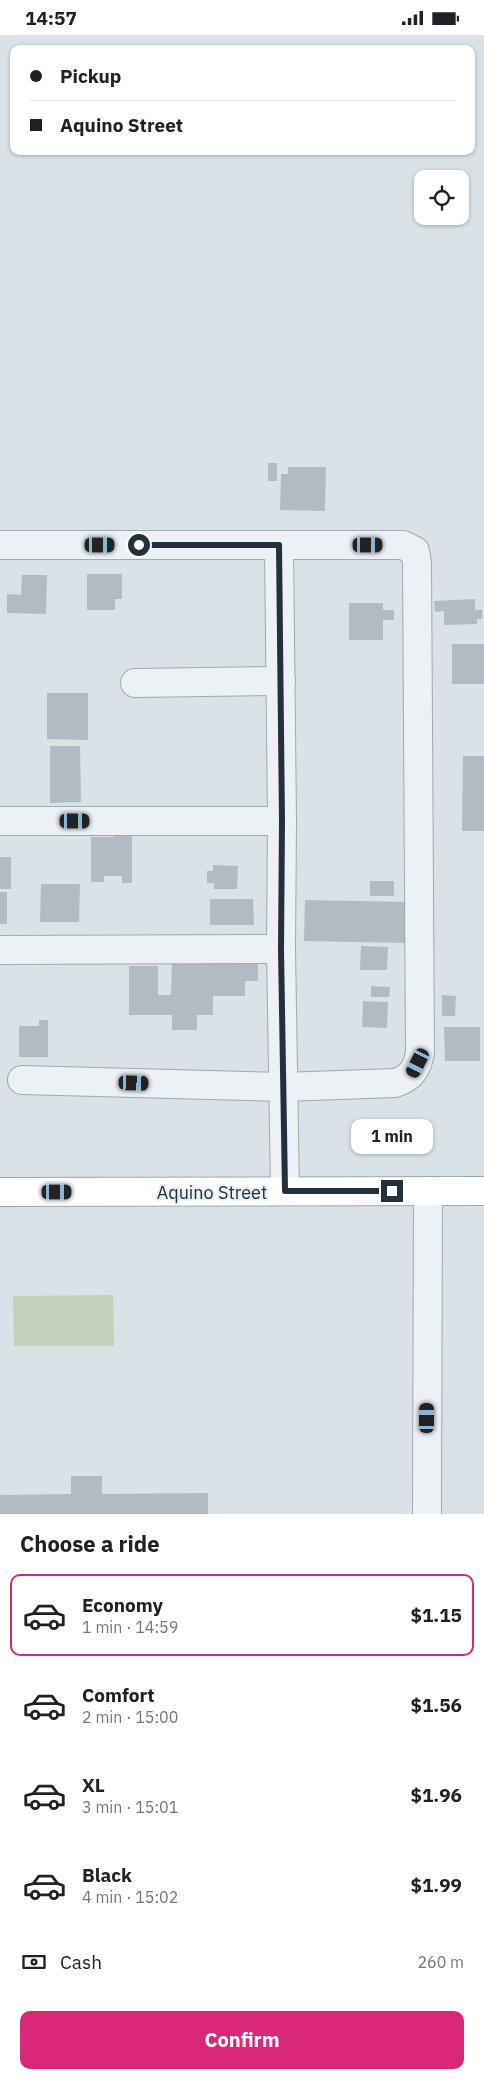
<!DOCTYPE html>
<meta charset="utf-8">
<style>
:root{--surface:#fff;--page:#f2f2f2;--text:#202124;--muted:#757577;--line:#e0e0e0;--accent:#db2777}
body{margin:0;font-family:"IBM Plex Sans",sans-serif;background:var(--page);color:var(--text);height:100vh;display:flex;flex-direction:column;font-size:19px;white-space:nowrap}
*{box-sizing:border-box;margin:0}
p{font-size:16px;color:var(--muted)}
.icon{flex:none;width:28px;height:28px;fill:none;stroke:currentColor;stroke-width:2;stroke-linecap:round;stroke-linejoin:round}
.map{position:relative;height:1479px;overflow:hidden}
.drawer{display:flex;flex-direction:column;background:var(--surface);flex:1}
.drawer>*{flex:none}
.hud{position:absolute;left:10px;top:10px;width:465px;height:110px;border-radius:10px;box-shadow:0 1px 4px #0004;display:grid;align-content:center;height:110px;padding:0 20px;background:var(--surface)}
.tools{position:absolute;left:414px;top:135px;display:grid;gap:10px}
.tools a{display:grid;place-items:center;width:55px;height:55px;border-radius:10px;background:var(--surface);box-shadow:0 1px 4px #0004;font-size:25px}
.end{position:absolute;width:22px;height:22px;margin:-11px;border:6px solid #24303e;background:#fff;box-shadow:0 0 0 2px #fff}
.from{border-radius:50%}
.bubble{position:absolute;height:35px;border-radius:10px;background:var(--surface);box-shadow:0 1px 4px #0004;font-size:16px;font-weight:800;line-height:35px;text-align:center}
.car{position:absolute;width:15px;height:30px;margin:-15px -8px;border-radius:6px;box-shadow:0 0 4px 1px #0007;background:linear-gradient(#222 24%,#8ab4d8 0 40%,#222 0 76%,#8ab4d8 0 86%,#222 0)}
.hud b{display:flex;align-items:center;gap:18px;height:48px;font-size:19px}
.hud b+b{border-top:1px solid var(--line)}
.hud i{width:12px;height:12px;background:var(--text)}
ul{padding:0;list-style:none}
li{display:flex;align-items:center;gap:15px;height:82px;margin:0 10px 8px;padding:0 10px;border:2px solid transparent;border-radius:10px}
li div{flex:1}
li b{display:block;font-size:19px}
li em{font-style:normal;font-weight:800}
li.current{border-color:var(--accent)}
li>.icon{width:45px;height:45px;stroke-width:1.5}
h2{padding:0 20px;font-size:22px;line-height:60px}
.pay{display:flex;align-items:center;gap:12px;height:55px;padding:0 20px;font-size:19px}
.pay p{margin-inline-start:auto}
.cta{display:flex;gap:10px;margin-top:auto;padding:10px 20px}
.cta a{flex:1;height:58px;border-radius:10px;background:var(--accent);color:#fff;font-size:20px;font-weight:800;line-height:58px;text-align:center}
.status{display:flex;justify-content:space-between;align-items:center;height:35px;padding:0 25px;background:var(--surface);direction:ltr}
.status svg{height:14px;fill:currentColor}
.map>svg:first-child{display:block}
.green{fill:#c3d1bb}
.building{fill:#b1bbc4}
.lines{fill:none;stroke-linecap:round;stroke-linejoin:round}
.minor-casing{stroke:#a0a8b1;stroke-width:30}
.major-casing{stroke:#99a7b3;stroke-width:30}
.minor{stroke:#edf1f5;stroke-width:28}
.major{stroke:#fff;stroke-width:28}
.route{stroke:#24303e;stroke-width:6}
.labels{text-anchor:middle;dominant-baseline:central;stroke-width:4;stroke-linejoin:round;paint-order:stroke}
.street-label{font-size:18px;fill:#24303e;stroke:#eaf0f4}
</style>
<div class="status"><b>14:57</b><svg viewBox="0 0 49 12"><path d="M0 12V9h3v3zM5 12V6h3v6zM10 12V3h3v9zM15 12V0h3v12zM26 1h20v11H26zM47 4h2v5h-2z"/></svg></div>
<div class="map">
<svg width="484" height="1479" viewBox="0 0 484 1479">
<rect width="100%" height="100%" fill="#dae1e7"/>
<polygon class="green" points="113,1260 114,1311 14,1311 13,1261"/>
<g class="building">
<rect x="268" y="428" width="9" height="18"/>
<polygon points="288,432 326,432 325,476 280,475 281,439 288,439"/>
<polygon points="87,539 122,539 122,564 115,564 115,575 87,575"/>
<polygon points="22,540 47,540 46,579 7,578 7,559 21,560"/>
<polygon points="475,564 475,575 482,575 482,584 477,584 477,589 444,590 444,576 435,577 434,566"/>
<polygon points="349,568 383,568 383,575 394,575 394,585 383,585 383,605 349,605"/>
<rect x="452" y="609" width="32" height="40"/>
<polygon points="47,658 88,658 88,705 47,704"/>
<polygon points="50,711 80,711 81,767 50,768"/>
<polygon points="463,721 484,721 484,796 462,796"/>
<polygon points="114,794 132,794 132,848 122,848 122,841 104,841 104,847 91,847 91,802 114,802"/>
<rect x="0" y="822" width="11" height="32"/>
<polygon points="213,830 238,831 237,854 214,854 214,848 207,848 207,836 213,836"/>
<rect x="370" y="846" width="24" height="15"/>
<polygon points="41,849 80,849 79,887 40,887"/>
<rect x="0" y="857" width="7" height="32"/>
<polygon points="210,864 253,864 254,890 210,890"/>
<polygon points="305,865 408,867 407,908 304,906"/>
<polygon points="361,911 388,912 387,935 360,935"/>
<polygon points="172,925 258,925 258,946 245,946 245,961 213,961 213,980 197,980 197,995 172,995 172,980 129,980 129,931 158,931 158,960 171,960"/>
<polygon points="371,951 390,952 389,962 371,962"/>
<polygon points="442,960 456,961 455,981 442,981"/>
<polygon points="363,966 388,967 387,993 362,992"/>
<polygon points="39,985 48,985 48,1022 19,1022 19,991 39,991"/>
<polygon points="444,992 480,992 480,1026 445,1026"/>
<polygon points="71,1441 102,1441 102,1459 208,1458 208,1479 0,1479 0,1460 71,1459"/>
</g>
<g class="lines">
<defs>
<g id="minor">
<path d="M0,510H403L415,516L417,528L420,1018C417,1034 411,1043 395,1048L283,1052L22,1045"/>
<polyline points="279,510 282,786 281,914 285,1156"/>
<polyline points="135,648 281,646"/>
<polyline points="0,786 282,786"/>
<polyline points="0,915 281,914"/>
<polyline points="427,1478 428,1156"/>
</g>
<polyline id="major" points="0,1157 484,1156"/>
</defs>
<use href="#minor" class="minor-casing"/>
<use href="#major" class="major-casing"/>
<use href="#minor" class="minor"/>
<use href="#major" class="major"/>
</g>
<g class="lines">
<polyline class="route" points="139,510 279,510 282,786 281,914 285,1156 392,1156"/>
</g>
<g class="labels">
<g class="street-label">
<text x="212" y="1157">Aquino Street</text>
</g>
</g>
</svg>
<div class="tools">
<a><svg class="icon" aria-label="locate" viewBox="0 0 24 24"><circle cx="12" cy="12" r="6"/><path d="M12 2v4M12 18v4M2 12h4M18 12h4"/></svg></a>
</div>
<i class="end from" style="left:139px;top:510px"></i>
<i class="end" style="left:392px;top:1156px"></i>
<div class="bubble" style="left:351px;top:1084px;width:82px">1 min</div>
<i class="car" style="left:100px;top:510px;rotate:90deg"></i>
<i class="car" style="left:368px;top:510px;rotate:90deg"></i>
<i class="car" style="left:75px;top:786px;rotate:90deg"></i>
<i class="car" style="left:418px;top:1028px;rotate:207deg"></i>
<i class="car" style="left:134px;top:1048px;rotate:92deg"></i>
<i class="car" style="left:57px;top:1157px;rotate:90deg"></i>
<i class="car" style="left:427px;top:1383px;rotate:0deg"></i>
<div class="hud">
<b><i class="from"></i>Pickup</b>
<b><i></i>Aquino Street</b>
</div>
</div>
<section class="drawer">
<h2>Choose a ride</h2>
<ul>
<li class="current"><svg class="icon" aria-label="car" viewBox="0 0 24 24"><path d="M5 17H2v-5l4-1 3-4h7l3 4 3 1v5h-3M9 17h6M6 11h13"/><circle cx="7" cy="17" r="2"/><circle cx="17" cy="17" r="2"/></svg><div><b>Economy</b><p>1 min · 14:59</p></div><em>$1.15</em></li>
<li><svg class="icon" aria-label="car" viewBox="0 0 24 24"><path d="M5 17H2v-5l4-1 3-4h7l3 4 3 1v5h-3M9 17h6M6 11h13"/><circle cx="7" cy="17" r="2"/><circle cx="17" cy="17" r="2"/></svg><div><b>Comfort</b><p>2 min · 15:00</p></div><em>$1.56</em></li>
<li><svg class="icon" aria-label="car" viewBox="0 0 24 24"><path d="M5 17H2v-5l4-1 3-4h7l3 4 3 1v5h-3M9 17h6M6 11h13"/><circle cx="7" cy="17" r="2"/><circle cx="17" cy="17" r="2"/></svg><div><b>XL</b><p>3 min · 15:01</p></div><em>$1.96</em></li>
<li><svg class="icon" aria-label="car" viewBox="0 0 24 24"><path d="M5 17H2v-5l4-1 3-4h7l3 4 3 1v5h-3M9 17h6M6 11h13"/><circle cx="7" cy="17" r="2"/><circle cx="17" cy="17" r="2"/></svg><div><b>Black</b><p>4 min · 15:02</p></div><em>$1.99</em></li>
</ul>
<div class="pay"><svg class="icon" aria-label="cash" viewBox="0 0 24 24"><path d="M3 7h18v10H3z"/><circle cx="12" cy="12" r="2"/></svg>Cash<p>260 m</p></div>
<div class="cta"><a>Confirm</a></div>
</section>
